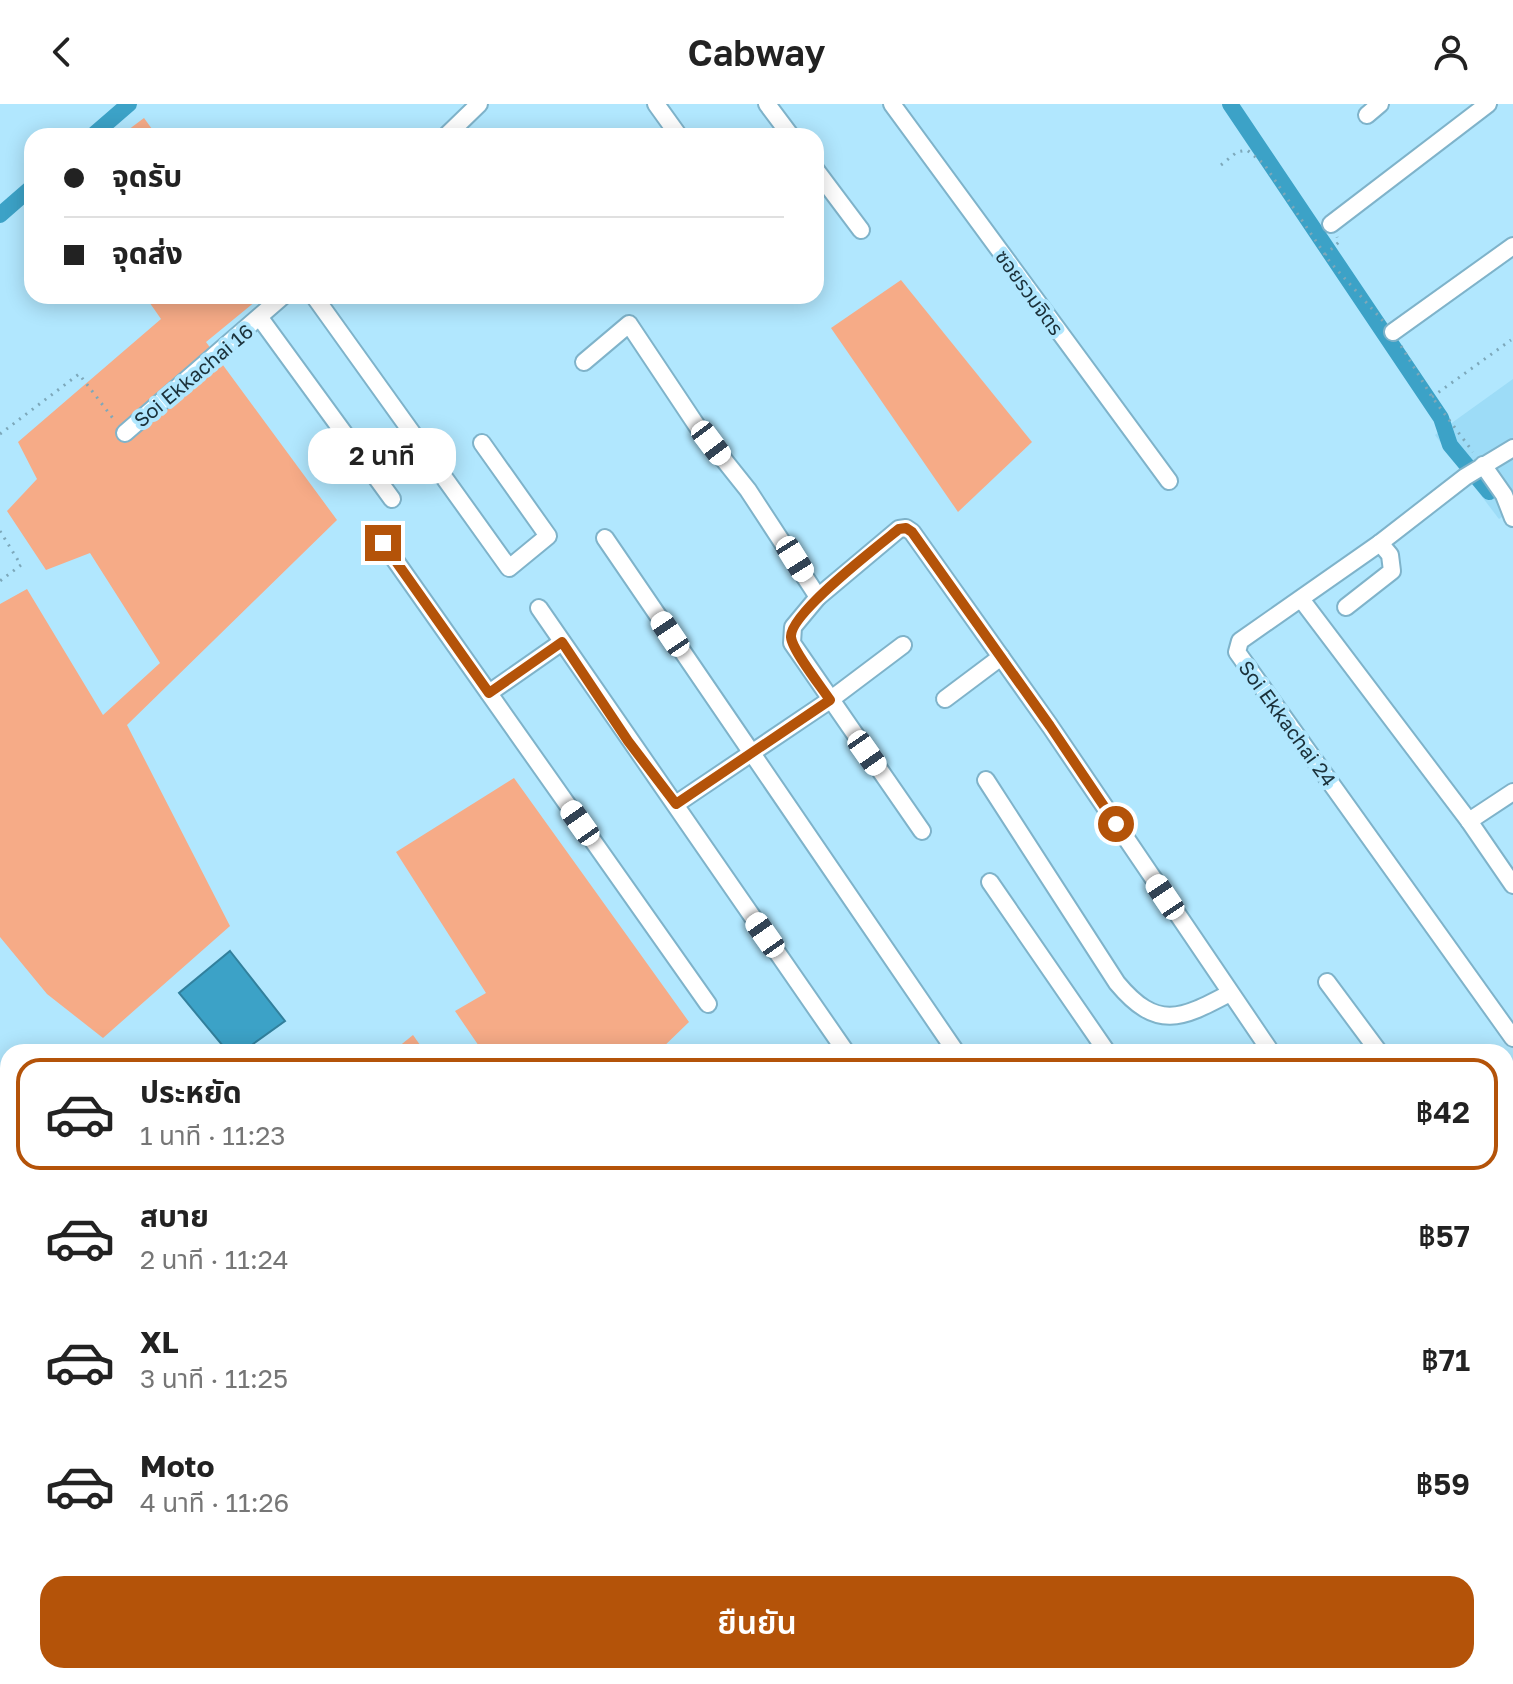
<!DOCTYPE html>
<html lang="th">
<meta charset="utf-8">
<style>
:root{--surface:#fff;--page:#f6f6f6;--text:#222;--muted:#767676;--line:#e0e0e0;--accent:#b45309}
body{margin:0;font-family:"Golos Text","Noto Sans Thai",sans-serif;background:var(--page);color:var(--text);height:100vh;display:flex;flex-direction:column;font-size:30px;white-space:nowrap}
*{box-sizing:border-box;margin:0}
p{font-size:26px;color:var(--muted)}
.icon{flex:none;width:44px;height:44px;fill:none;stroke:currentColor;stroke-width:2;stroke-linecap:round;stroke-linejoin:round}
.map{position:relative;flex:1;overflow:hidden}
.sheet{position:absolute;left:0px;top:940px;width:1514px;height:640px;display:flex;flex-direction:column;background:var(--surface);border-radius:24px 24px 0 0;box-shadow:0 4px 20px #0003}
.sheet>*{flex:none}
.guide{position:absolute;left:24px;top:24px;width:800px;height:176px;border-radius:24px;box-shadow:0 4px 20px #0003;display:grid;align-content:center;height:176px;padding:0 40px;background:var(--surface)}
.end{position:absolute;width:36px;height:36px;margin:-18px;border:10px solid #b45309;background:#fff;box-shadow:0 0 0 4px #fff}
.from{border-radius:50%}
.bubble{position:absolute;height:56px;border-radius:24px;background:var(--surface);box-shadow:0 4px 20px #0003;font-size:26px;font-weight:600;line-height:56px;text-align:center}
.car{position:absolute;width:24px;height:48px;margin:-24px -12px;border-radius:10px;box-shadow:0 0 6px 2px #0007;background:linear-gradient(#fff 24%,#345 0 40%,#fff 0 76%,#345 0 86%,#fff 0)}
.guide b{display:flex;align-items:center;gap:28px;height:76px;font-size:30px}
.guide b+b{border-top:2px solid var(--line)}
.guide i{width:20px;height:20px;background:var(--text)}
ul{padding:14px 0 0;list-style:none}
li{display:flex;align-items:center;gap:24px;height:112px;margin:0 16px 12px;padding:0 24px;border:4px solid transparent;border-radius:24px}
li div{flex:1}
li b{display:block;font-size:30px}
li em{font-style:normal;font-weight:600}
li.on{border-color:var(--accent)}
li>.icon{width:72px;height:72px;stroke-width:1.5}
.button{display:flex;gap:16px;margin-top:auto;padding:16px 40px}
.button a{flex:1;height:92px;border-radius:24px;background:var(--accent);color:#fff;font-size:32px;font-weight:600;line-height:92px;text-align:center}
header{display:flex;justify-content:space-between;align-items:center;height:104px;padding:0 40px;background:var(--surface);font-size:36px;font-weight:600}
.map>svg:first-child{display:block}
.built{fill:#9ddcf7}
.green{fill:#f6ab87}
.water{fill:#3ca2c7;stroke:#32809d;stroke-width:2}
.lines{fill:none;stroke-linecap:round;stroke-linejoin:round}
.canal{stroke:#3ca2c7;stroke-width:16}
.minor-casing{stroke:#7fb3ca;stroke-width:20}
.path{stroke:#7da8ba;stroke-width:3;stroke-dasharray:2 6;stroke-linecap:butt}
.minor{stroke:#fff;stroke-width:16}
.route{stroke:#b45309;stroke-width:10}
.labels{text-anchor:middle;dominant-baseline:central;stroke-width:8;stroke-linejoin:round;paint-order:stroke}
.street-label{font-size:20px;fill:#1b313a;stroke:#b1e7fe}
</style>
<header><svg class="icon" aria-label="back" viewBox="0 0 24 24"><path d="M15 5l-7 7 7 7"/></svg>Cabway<svg class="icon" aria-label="person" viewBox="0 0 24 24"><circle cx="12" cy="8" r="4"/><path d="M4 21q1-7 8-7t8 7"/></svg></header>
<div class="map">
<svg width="1513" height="1580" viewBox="0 0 1513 1580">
<rect width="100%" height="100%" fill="#b1e7fe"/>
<polygon class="built" points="1513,275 1513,406 1499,415 1435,331"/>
<g class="green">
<polygon points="144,14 157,32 120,32"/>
<polygon points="901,176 1032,338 958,408 831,224"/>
<polygon points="145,192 262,192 206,238 337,416 127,621 230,822 103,934 47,890 0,833 0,500 27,485 103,611 160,559 90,449 46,466 7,407 37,375 18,338 161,215"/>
<polygon points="514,674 689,918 658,948 483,948 455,907 486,889 396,748"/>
<polygon points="413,931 425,948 392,948"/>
<polygon points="495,1572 604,1572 609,1580 501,1580"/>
</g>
<polygon class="water" points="230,847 285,917 242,948 228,948 179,889"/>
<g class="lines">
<g class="canal">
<polyline points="1230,0 1441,314 1450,341 1489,388"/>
<polyline points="92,32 129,0"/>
<polyline points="0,111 32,83"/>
<polyline points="1506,1406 1513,1400"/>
<polyline points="1291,1580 1300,1572"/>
</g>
<defs>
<g id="minor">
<polyline points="656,0 679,32"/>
<polyline points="767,0 791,32"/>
<polyline points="892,0 1169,377"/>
<polyline points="1367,11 1380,0"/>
<polyline points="446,32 479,0"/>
<polyline points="816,66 861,126"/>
<polyline points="1331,120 1488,0"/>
<polyline points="314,192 509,464 548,432 482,339"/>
<polyline points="260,214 392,395"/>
<polyline points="1393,228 1513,142"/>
<polyline points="584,258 629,220 697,322 748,386 818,493 793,523 792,539 922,727"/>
<polyline points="125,329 283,192"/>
<polyline points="1513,344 1465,373 1380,439 1240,537 1237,548 1513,934"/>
<polyline points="1483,361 1504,391 1513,414"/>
<polyline points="605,434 956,948"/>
<polyline points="383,439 708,900"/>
<polyline points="818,493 899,425 906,424 912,428 1050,622 1271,948"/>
<polyline points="1301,495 1469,717 1513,781"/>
<polyline points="1346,503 1392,467 1390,451 1380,439"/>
<polyline points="539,504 846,948"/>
<polyline points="489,589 562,538"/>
<polyline points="945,595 1001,553"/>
<path d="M986,676L1117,879C1157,927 1181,915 1230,889"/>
<polyline points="676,700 830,596 903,541"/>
<polyline points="1469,717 1513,688"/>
<polyline points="990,778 1107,948"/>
<polyline points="1327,878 1379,948"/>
<polyline points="1506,1123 1513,1132"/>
<polyline points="1506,1191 1513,1186"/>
<polyline points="244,1572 249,1580"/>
<polyline points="642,1572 648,1580"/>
<polyline points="746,1572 752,1580"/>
<polyline points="960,1572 964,1580"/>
<polyline points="1071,1572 1076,1580"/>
<polyline points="1447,1572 1452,1580"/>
</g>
</defs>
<use href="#minor" class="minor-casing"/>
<g class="path">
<polyline points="1221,61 1237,48 1247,46 1264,60 1330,158 1383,217"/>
<polyline points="1325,151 1339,138 1337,133"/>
<polyline points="1401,242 1432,293 1473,348"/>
<polyline points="1432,293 1511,236"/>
<polyline points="0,330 79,270 115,317"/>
<polyline points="0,427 21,461 0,477"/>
</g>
<use href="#minor" class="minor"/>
</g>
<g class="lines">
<path class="route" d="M383,439L489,589L562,538L628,637L676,700L830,596C822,584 792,546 791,533C789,510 878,442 899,425L906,424L912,428L1050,622L1116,720"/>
</g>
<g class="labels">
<g class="street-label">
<text transform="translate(1030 188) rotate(54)">ซอยรวมจิตร</text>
<text transform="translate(193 271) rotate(-40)">Soi Ekkachai 16</text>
<text transform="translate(1288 619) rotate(54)">Soi Ekkachai 24</text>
</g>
</g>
</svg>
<i class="end from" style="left:1116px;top:720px"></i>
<i class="end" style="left:383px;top:439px"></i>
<div class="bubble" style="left:308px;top:324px;width:148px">2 นาที</div>
<i class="car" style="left:711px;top:339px;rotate:143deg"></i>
<i class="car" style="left:795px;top:455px;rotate:148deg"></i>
<i class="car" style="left:670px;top:530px;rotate:326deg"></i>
<i class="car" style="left:867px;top:649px;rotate:145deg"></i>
<i class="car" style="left:580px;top:719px;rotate:325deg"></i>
<i class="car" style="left:1165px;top:793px;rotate:326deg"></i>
<i class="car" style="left:765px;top:831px;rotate:325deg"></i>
<div class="guide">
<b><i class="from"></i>จุดรับ</b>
<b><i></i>จุดส่ง</b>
</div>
<section class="sheet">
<ul>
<li class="on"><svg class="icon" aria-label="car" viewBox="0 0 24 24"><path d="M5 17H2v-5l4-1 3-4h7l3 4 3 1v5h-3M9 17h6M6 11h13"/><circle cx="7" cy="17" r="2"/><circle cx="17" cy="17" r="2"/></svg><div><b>ประหยัด</b><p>1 นาที · 11:23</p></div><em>฿42</em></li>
<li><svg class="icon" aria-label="car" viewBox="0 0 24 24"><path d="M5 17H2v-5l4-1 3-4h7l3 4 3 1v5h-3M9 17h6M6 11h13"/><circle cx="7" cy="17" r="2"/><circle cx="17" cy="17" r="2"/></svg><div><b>สบาย</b><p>2 นาที · 11:24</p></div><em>฿57</em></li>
<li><svg class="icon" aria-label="car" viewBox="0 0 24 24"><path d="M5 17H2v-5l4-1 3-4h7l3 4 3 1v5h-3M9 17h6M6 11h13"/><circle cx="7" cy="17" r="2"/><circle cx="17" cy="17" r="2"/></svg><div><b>XL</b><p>3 นาที · 11:25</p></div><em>฿71</em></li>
<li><svg class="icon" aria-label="car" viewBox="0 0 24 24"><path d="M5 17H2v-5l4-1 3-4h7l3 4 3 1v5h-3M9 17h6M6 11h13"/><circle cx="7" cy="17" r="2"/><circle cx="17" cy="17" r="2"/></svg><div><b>Moto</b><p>4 นาที · 11:26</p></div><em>฿59</em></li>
</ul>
<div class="button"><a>ยืนยัน</a></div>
</section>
</div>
